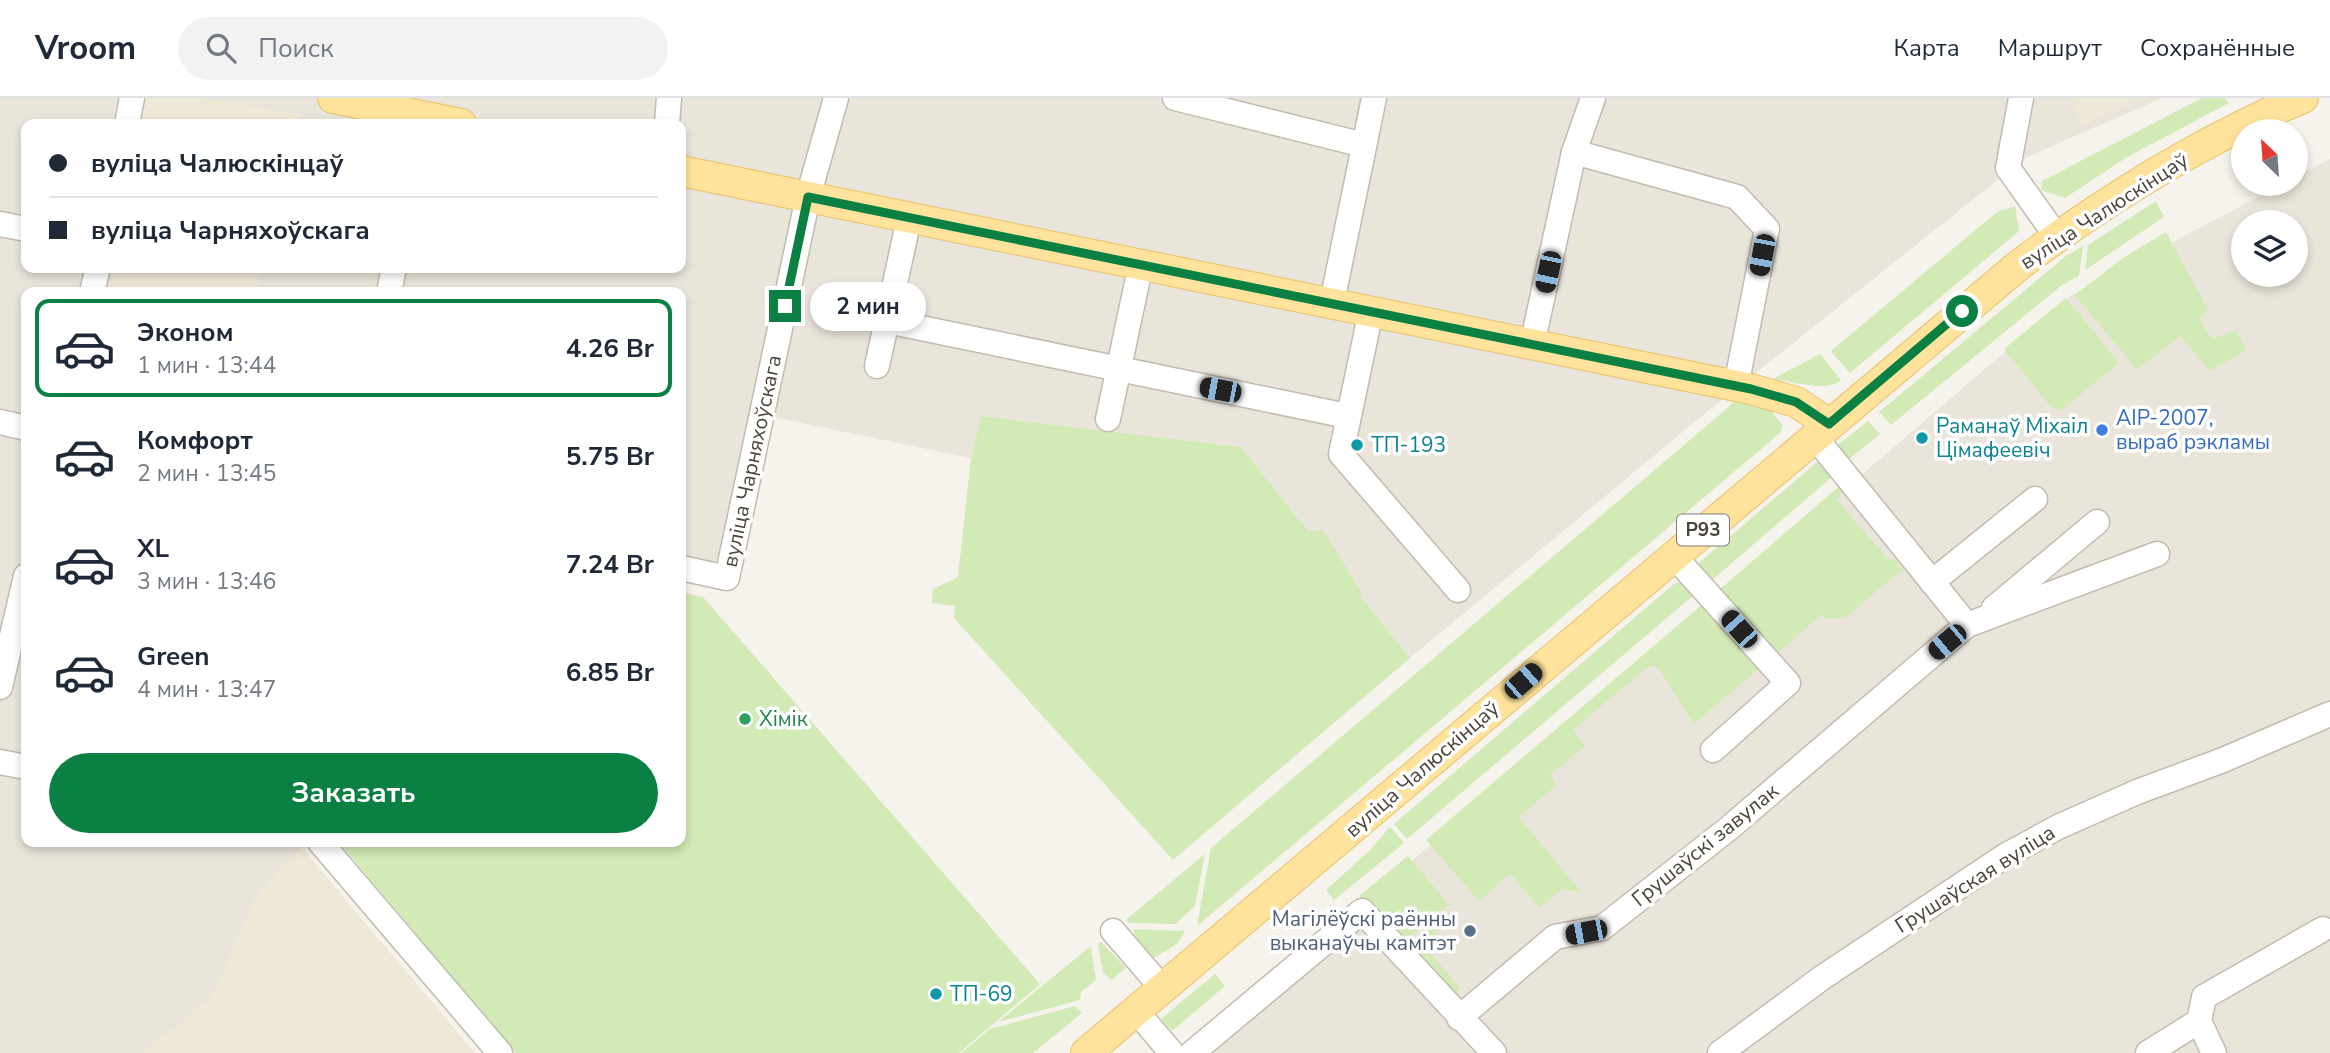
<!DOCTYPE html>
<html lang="ru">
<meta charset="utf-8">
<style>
:root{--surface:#fff;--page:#f2f2f3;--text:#1f2937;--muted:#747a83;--line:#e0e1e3;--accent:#0b8043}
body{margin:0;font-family:"Nunito Sans",sans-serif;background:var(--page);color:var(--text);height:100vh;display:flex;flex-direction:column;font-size:26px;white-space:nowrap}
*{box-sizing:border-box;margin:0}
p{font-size:23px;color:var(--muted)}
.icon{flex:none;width:38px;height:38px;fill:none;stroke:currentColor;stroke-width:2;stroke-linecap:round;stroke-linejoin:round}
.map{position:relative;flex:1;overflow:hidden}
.panel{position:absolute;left:21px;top:189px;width:665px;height:560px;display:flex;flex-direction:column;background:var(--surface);border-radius:14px;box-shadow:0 4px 10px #0003}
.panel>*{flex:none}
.guide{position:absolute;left:21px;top:21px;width:665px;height:154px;border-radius:14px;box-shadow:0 4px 10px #0003;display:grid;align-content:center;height:154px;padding:0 28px;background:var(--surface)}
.needle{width:46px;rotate:335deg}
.tools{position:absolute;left:2231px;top:21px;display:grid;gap:14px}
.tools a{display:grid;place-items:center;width:77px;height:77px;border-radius:50%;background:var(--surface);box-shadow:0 4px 10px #0003;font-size:35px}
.end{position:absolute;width:32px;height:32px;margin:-16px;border:9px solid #0b8043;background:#fff;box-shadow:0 0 0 4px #fff}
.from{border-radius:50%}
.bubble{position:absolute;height:49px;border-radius:24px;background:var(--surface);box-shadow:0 4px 10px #0003;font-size:23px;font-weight:700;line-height:49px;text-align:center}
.car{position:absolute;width:21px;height:42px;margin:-21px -10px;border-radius:9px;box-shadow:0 0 5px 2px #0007;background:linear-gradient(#222 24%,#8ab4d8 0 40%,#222 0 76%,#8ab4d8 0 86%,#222 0)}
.guide b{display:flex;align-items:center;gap:24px;height:66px;font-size:26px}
.guide b+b{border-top:2px solid var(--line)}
.guide i{width:18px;height:18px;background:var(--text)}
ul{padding:12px 0 0;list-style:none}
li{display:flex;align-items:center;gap:21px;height:98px;margin:0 14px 10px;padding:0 14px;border:4px solid transparent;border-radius:14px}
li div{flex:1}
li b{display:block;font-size:26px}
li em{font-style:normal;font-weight:700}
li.active{border-color:var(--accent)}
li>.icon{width:63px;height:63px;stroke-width:1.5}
.cta{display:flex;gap:14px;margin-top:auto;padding:14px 28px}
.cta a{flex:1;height:80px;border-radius:42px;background:var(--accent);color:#fff;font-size:28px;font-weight:700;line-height:80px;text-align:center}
header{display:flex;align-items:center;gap:42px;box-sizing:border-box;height:98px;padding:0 35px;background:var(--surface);border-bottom:2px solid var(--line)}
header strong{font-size:33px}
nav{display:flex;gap:38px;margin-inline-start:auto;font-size:24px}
.search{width:490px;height:63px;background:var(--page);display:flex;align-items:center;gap:18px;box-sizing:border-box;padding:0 24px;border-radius:38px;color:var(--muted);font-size:26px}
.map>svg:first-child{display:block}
.residential{fill:#eae5da;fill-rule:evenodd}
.education{fill:#efe8d6}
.green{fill:#d2eab5}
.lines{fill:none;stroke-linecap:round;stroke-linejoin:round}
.minor-casing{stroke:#c2bbae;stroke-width:27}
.major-casing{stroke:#e6c16a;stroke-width:32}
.minor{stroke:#fff;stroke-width:24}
.major{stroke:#ffe39c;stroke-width:30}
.route{stroke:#0b8043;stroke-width:9}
.shop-dot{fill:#3f7fe0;stroke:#fff;stroke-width:2.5}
.culture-dot{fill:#0f9aa8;stroke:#fff;stroke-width:2.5}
.leisure-dot{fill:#2e9e5b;stroke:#fff;stroke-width:2.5}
.service-dot{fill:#5c6f8a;stroke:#fff;stroke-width:2.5}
.labels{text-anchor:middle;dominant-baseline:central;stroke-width:7;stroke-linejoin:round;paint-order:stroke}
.shield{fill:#fff;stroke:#817c74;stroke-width:2}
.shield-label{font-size:19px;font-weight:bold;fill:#4b4439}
.street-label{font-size:21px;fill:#4b4439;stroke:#fff}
.shop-label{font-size:21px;fill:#366cbe;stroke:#fff;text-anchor:start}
.culture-label{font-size:21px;fill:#0d838f;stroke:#fff;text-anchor:start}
.leisure-label{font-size:21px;fill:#27864d;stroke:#fff;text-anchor:start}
.service-label{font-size:21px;fill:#4e5e75;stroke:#fff;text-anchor:end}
</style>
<header>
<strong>Vroom</strong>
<div class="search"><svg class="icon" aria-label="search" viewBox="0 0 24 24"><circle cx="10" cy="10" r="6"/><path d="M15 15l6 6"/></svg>Поиск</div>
<nav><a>Карта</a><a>Маршрут</a><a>Сохранённые</a></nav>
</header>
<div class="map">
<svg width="2330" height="955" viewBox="0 0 2330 955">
<rect width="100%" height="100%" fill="#f6f3ec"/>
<g class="residential">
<path d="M0,0H2162L2025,60L1703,317L1410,560L1241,349L981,318L971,360L763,317L727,480L681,470V194H26V744H300L301,749L255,801L213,898L144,955H0ZM26,26H681V170H26Z"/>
<path d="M2330,61V955H1214L1203,942L2070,198L2283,86H2296V79ZM2244,124H2296V177H2244Z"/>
</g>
<g class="education">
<polygon points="145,0 199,0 299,16 297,26 140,26"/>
<polygon points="2071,0 2142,0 2082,28"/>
<polygon points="109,170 262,170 256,194 104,194"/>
<polygon points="301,749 475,955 144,955 213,898 255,801"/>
</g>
<g class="green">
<polygon points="2202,0 2225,0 2229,5 2127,59 2065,100 2041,92 2042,83"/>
<polygon points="2156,103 2164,119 2085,172 2088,147"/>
<polygon points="2015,108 2019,133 1850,275 1831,253 1997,114"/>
<polygon points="2166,134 2208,212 2199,221 2212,241 2235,232 2247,252 2210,273 2180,238 2137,272 2075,197 2123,160"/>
<polygon points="2083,148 2079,178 2062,187 1891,327 1879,314 2066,158"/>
<polygon points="2066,200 2119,265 2061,313 2051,309 2004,251"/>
<path d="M1820,256L1841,282C1827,295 1792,283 1773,281Z"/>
<polygon points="1738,301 1771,313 1783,328 1780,335 1197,828 1211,750"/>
<polygon points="981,318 1241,349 1308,433 1323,432 1360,492 1361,499 1410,560 1173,762 954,520 955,508 932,505 933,491 958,479 971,360"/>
<polygon points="1868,323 1880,336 1849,361 1838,347"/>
<polygon points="1817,364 1827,368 1834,377 1710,484 1698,471 1699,465"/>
<polygon points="1843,385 1841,397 1836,401 1888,461 1896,462 1902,472 1845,520 1827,521 1822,516 1777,556 1719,492"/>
<polygon points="1683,484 1695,496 1407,741 1394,726 1675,485"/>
<polygon points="681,494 703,499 1040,886 959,955 516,955 339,744 681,744"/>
<polygon points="1704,505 1764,566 1694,626 1658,569 1649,568 1573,632 1585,648 1550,677 1557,687 1519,719 1582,795 1562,791 1540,810 1510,776 1479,803 1426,742"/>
<polygon points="1390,729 1404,745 1334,802 1326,792 1369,753"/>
<polygon points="1205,756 1195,808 1175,826 1129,825 1126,822"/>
<polygon points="1408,758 1449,807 1403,844 1359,798"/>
<polygon points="1451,813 1456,818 1423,847 1461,891 1453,895 1408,849"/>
<polygon points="1135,831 1185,833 1177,846 1149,863 1133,833"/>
<polygon points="1101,844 1126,870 1111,882 1103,874 1098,846"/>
<polygon points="1091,848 1096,882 1081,894 1080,902 998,924"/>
<polygon points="1215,876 1225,888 1172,933 1161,921"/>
<polygon points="1075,908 1082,915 1033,955 961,955 990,931"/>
</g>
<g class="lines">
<defs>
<g id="minor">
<polyline points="1175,0 1364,47"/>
<polyline points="2021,0 2008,70 2057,139"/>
<polyline points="127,26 132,0"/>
<polyline points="667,26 669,0"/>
<polyline points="1574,54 1737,99 1767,131 1736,288"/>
<polyline points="0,126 26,131"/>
<polyline points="92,194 98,170"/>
<polyline points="389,194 394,170"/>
<polyline points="1332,204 1374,0"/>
<polyline points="1371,213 1341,356 1458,492"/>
<polyline points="887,223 1347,318"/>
<polyline points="1532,247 1574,54 1593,0"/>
<polyline points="877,268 909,121"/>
<polyline points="1108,321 1141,166"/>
<polyline points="0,324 26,330"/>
<polyline points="1814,338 1967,527"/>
<polyline points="1673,457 1788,585 1713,652"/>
<polyline points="681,470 727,480 808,99 836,0"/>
<polyline points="1932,484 2035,401"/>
<polyline points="1994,510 2097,424"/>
<polyline points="0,589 26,478"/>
<polyline points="0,664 26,669"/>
<polyline points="320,744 500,955"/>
<polyline points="1113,833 1163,891"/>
<polyline points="1136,913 1172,955"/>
<polyline points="1459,920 1555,839 1602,830 1728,731 1967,527 2157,456"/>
<polyline points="2199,923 2214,955"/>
<polyline points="1192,955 1362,813 1494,955"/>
<polyline points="1720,955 1823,879 2005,758 2058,729 2137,694 2223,662 2330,616"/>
<polyline points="2148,955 2199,923 2204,899 2323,831"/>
</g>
<g id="major">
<polyline points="333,0 461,26"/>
<polyline points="681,73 1751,291 1796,304 1829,326"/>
<path d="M1086,955L2019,167C2106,102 2202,42 2303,0"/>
</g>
</defs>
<use href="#minor" class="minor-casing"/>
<use href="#major" class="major-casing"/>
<use href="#minor" class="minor"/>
<use href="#major" class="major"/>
</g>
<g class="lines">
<polyline class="route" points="785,208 808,99 1751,291 1796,304 1829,326 1962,213"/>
</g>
<circle class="shop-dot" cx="2102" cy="332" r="7"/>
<g class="culture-dot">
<circle cx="1922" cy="340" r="7"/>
<circle cx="1357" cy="347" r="7"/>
<circle cx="936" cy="896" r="7"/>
</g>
<circle class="leisure-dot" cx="745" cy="621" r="7"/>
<circle class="service-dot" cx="1470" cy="833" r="7"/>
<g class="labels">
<rect class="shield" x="1677" y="416.5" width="52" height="31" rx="5"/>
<g class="shield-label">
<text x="1703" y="432">Р93</text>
</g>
<g class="street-label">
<text transform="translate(2104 113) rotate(-33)">вуліца Чалюскінцаў</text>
<text transform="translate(752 363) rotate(-78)">вуліца Чарняхоўскага</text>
<text transform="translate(1422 671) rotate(-41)">вуліца Чалюскінцаў</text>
<text transform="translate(1705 747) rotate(-39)">Грушаўскі завулак</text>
<text transform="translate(1975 781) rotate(-32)">Грушаўская вуліца</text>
</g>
<g class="shop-label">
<text x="2116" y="320">АІР-2007,<tspan x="2116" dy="24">выраб рэкламы</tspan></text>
</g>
<g class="culture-label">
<text x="1936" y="328">Раманаў Міхаіл<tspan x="1936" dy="24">Цімафеевіч</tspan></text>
<text x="1371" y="347">ТП-193</text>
<text x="950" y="896">ТП-69</text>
</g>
<g class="leisure-label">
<text x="759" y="621">Хімік</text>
</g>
<g class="service-label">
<text x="1456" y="821">Магілёўскі раённы<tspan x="1456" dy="24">выканаўчы камітэт</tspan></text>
</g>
</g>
</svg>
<div class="tools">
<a><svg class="needle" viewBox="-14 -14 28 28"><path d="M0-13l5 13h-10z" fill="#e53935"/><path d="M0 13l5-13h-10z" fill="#747a83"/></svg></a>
<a><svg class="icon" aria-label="layers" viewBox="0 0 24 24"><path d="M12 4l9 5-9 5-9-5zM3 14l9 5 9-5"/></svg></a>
</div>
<i class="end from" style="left:1962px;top:213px"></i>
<i class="end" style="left:785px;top:208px"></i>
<div class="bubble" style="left:810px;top:184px;width:116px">2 мин</div>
<i class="car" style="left:1762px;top:157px;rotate:191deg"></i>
<i class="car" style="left:1548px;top:174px;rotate:192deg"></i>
<i class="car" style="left:1220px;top:292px;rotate:281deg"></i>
<i class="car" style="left:1739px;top:531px;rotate:318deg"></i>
<i class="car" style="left:1947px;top:544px;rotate:230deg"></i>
<i class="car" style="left:1523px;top:583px;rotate:49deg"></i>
<i class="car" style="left:1586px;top:834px;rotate:259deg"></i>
<div class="guide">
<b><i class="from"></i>вуліца Чалюскінцаў</b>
<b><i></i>вуліца Чарняхоўскага</b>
</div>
<section class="panel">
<ul>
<li class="active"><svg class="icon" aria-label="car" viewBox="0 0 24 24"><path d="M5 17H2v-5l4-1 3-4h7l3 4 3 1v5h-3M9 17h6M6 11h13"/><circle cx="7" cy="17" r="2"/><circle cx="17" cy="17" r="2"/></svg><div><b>Эконом</b><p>1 мин · 13:44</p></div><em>4.26 Br</em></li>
<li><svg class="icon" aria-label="car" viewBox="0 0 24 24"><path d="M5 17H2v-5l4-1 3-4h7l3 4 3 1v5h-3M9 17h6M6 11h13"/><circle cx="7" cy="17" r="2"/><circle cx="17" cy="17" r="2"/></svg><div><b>Комфорт</b><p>2 мин · 13:45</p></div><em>5.75 Br</em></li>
<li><svg class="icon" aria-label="car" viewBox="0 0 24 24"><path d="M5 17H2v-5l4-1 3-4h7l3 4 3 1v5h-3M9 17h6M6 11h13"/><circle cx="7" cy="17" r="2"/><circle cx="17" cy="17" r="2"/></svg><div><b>XL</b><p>3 мин · 13:46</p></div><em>7.24 Br</em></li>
<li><svg class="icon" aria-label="car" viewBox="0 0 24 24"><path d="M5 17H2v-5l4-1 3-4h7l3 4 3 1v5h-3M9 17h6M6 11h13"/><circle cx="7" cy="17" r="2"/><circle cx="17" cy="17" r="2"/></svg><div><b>Green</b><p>4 мин · 13:47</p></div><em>6.85 Br</em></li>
</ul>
<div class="cta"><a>Заказать</a></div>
</section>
</div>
